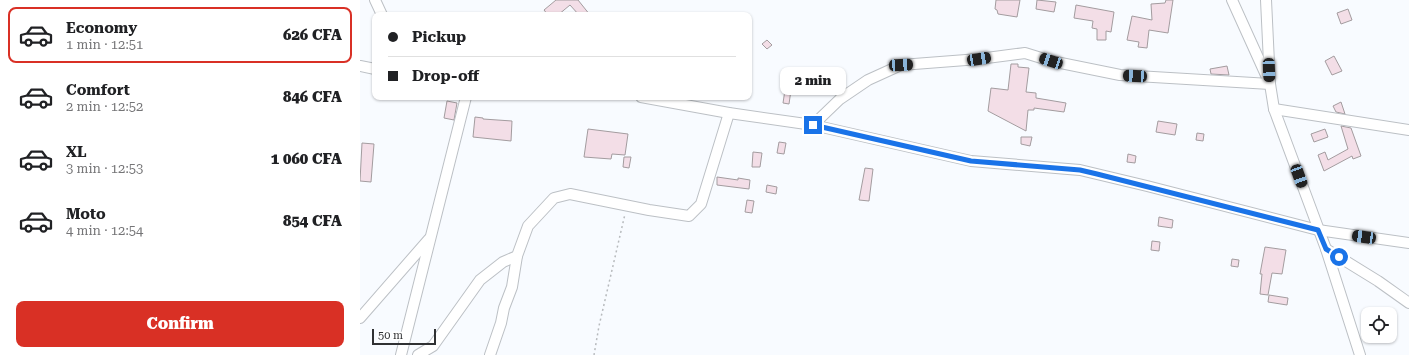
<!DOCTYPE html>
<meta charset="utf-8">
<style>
:root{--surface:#fff;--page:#f6f6f6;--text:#202124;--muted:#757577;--line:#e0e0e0;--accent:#d93025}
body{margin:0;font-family:"Roboto Serif",serif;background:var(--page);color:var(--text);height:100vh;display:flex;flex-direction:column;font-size:15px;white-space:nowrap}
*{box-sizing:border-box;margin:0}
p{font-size:13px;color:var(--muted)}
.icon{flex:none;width:22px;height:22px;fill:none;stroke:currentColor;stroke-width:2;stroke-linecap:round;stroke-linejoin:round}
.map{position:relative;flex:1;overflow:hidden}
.panel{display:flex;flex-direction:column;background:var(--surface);width:360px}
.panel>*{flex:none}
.guide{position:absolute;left:12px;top:12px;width:380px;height:88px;border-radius:8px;box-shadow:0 1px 3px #0004;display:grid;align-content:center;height:88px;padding:0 16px;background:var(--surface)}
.controls{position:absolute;left:1001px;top:307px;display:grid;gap:8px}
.controls a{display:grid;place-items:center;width:36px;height:36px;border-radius:8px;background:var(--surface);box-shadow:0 1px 3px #0004;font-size:20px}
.scale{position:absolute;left:12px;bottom:10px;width:64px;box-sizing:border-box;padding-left:4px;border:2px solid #303133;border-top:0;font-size:11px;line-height:14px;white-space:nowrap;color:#303133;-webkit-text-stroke:3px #fff;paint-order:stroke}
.end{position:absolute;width:18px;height:18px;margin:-9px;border:5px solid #1a73e8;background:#fff;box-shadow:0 0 0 2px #fff}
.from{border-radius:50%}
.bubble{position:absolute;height:28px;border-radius:8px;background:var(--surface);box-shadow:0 1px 3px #0004;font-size:13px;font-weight:800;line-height:28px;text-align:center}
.car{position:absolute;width:12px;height:24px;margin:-12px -6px;border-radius:5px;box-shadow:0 0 3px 1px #0007;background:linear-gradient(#222 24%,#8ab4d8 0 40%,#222 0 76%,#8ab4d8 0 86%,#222 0)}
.guide b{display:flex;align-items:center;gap:14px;height:38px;font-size:15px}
.guide b+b{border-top:1px solid var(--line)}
.guide i{width:10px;height:10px;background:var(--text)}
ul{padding:7px 0 0;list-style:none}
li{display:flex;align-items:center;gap:12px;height:56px;margin:0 8px 6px;padding:0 8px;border:2px solid transparent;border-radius:8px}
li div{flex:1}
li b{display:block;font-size:15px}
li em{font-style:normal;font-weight:800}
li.current{border-color:var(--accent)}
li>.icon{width:36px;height:36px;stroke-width:1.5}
.action{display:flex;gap:8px;margin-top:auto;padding:8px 16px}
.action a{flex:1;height:46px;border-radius:8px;background:var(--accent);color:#fff;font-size:16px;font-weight:800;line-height:46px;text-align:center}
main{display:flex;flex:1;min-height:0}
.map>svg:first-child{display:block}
.building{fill:#f3dee7;stroke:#a39c9f}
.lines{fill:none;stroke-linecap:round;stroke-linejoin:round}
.street-casing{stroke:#bcc0c5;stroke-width:12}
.path{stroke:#b7babd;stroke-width:1.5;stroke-dasharray:2 3;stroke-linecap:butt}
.street{stroke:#fff;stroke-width:10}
.route{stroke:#1a73e8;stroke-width:5}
</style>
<main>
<section class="panel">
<ul>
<li class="current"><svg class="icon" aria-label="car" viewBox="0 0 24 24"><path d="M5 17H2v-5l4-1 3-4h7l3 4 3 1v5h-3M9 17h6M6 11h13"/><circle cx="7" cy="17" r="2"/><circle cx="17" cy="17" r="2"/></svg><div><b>Economy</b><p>1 min · 12:51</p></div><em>626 CFA</em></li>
<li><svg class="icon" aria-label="car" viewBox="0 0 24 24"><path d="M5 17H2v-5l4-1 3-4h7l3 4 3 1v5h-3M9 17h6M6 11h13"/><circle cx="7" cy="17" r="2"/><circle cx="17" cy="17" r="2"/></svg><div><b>Comfort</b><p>2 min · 12:52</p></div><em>846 CFA</em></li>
<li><svg class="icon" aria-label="car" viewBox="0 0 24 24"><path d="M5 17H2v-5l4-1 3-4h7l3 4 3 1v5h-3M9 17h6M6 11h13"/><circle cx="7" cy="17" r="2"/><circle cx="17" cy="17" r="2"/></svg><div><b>XL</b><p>3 min · 12:53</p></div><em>1 060 CFA</em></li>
<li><svg class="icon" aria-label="car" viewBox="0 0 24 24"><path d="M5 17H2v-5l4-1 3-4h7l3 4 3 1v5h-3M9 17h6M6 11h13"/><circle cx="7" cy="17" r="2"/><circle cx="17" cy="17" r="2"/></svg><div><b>Moto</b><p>4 min · 12:54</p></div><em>854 CFA</em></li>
</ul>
<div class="action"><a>Confirm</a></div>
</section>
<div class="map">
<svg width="1049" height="355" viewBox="0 0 1049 355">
<rect width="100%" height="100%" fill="#f8fbff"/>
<g class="building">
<polygon points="196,0 218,0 230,15 219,15 210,5 198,15 188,15 184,10"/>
<polygon points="636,0 660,0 657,17 638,14 637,10 635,9"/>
<polygon points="677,0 696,2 694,12 676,9"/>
<polygon points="806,0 813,0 808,33 789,30 787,48 778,47 779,42 767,40 772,16 792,20 791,4 805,3"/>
<polygon points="716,5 754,12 751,32 746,31 746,40 737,40 737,29 732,28 733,21 714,18"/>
<polygon points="988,9 992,20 981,24 977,13"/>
<polygon points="407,40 412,45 407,49 402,44"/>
<polygon points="974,56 982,71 972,75 965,61"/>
<polygon points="651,64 658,64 658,67 669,68 666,92 676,93 676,98 706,103 704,112 674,108 674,110 668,110 666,131 628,111 631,88 648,90"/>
<polygon points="867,66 869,75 851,74 850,69"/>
<polygon points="425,90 431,90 429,104 423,103"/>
<polygon points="87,101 97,103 94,120 84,118"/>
<polygon points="981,102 985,114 976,112 973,106"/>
<polygon points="115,117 123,118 123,119 152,121 151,141 113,137"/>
<polygon points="798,121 817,124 815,135 796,132"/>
<polygon points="981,126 991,128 1001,156 993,159 992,156 964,171 958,155 965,152 968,160 988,149"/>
<polygon points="228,129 268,134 265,155 252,154 251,159 224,157"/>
<polygon points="965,129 968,137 954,142 951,134"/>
<polygon points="837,133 844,134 843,141 836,140"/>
<polygon points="661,137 672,137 670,146 661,144"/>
<polygon points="419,142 426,143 424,154 417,153"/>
<polygon points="2,143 14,144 11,182 0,181"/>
<polygon points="393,152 402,153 400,167 392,167"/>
<polygon points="768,154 776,156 775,163 767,162"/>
<polygon points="264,157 271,157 269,168 263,167"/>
<polygon points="505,168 513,169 509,201 499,200"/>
<polygon points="357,177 378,180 378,178 390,180 389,189 357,185"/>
<polygon points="407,185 417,187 416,194 406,192"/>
<polygon points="387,200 394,201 392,213 385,212"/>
<polygon points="799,217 813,220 812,228 798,226"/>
<polygon points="792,241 800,242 799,251 791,250"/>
<polygon points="905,247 926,250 922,274 912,273 908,295 900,294 902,274 900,274"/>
<polygon points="872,259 879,260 878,267 871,266"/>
<polygon points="909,295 928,298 927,305 908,302"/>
</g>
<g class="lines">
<defs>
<g id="street">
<polyline points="15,0 22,15"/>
<polyline points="872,0 910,84 914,109 966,249 1000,355"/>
<polyline points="0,66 15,69"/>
<polyline points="281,97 369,113 453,125 611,161 720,170 787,186 958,230 1049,243"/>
<polyline points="914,109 1049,130"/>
<polyline points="453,125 480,99 508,80 541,65 619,59 665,53 691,61 760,75 910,84 906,0"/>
<polyline points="966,249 1018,281 1049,303"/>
<polyline points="0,318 69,239"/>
<polyline points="41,355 106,97"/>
<polyline points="58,355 73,346 120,280 143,262 157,256 168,226 194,198 210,194 289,210 329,216 341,204 369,113"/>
<polyline points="130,355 141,323 144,308 152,287 157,256"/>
</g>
</defs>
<use href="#street" class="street-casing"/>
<polyline class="path" points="234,355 239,326 265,214"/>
<use href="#street" class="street"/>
</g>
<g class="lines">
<polyline class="route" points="453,125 611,161 720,170 737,174 958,230 966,249 979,257"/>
</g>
</svg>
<div class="controls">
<a><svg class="icon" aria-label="locate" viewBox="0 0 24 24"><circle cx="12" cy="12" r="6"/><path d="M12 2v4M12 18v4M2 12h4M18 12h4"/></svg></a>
</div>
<div class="scale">50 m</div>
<i class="end from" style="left:979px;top:257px"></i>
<i class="end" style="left:453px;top:125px"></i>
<div class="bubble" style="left:420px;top:67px;width:66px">2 min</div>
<i class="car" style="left:619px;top:59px;rotate:81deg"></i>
<i class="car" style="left:691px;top:61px;rotate:288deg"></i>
<i class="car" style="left:541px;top:65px;rotate:87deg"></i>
<i class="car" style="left:909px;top:70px;rotate:178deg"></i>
<i class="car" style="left:775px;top:76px;rotate:273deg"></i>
<i class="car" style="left:939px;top:176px;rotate:160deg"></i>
<i class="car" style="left:1004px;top:237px;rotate:278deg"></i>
<div class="guide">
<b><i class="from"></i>Pickup</b>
<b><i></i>Drop-off</b>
</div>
</div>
</main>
